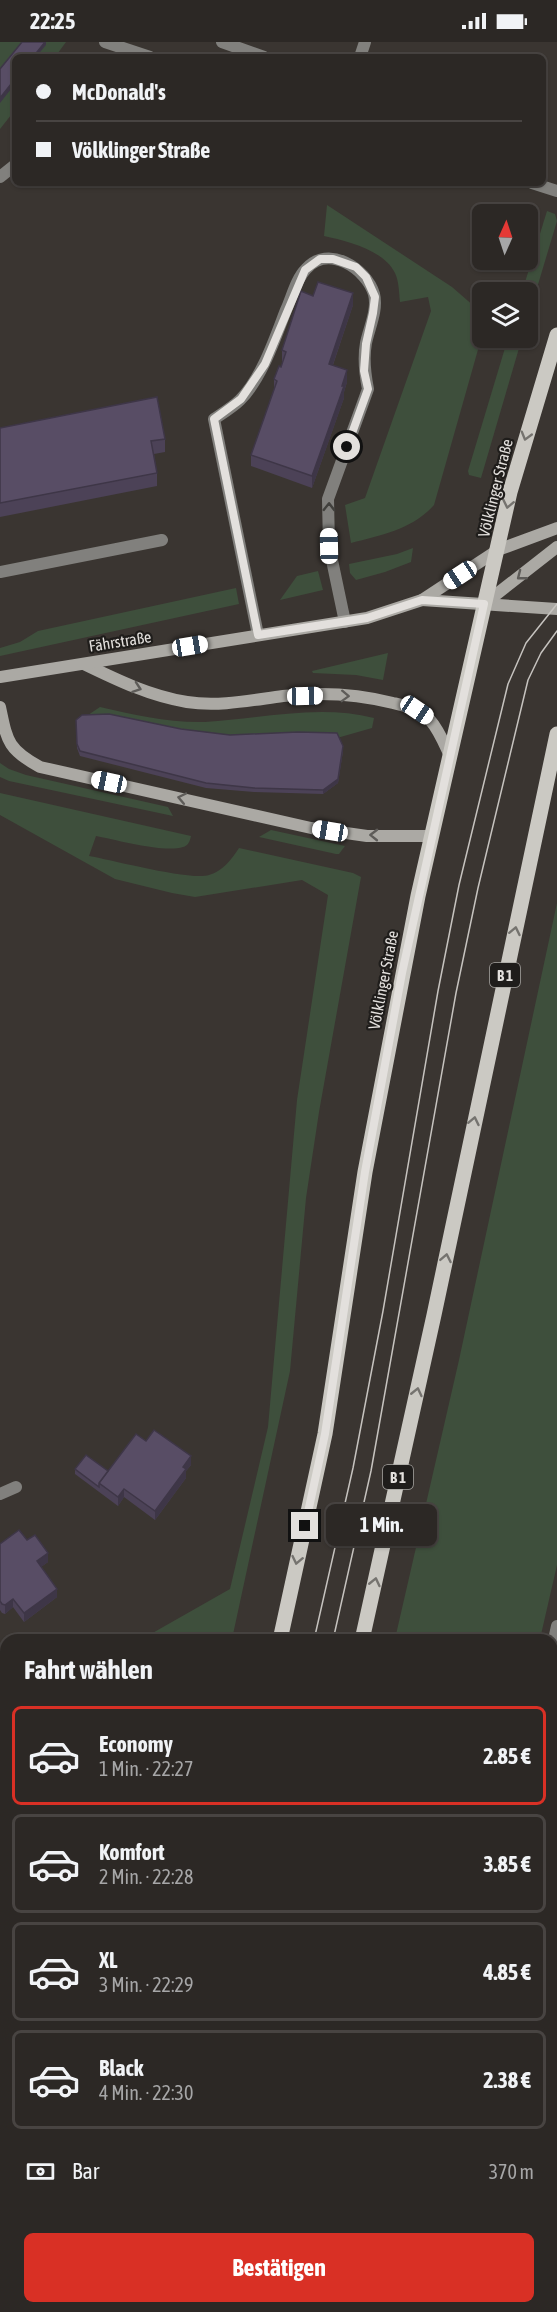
<!DOCTYPE html>
<html lang="de">
<meta charset="utf-8">
<style>
:root{--surface:#2c2825;--page:#34302d;--text:#f1f3f6;--muted:#a6a6a7;--line:#484442;--accent:#d93025}
body{margin:0;font-family:"Asap Condensed",sans-serif;background:var(--page);color:var(--text);height:100vh;display:flex;flex-direction:column;font-size:22px;white-space:nowrap}
*{box-sizing:border-box;margin:0}
p{font-size:20px;color:var(--muted)}
.icon{flex:none;width:33px;height:33px;fill:none;stroke:currentColor;stroke-width:2;stroke-linecap:round;stroke-linejoin:round}
.map{position:relative;flex:1;overflow:hidden}
.sheet{position:absolute;left:0px;top:1592px;width:558px;height:680px;display:flex;flex-direction:column;background:var(--surface);border-radius:18px 18px 0 0;box-shadow:0 2px 4px #0004,0 0 0 2px var(--line)}
.sheet>*{flex:none}
.top-card{position:absolute;left:12px;top:12px;width:534px;height:132px;border-radius:9px;box-shadow:0 2px 4px #0004,0 0 0 2px var(--line);display:grid;align-content:center;height:132px;padding:0 24px;background:var(--surface)}
.needle{width:39px;rotate:3deg}
.controls{position:absolute;left:472px;top:162px;display:grid;gap:12px}
.controls a{display:grid;place-items:center;width:66px;height:66px;border-radius:9px;background:var(--surface);box-shadow:0 2px 4px #0004,0 0 0 2px var(--line);font-size:30px}
.end{position:absolute;width:27px;height:27px;margin:-14px;border:8px solid #e3e0dd;background:#111;box-shadow:0 0 0 3px #111}
.from{border-radius:50%}
.bubble{position:absolute;height:42px;border-radius:9px;background:var(--surface);box-shadow:0 2px 4px #0004,0 0 0 2px var(--line);font-size:20px;font-weight:700;line-height:42px;text-align:center}
.car{position:absolute;width:18px;height:36px;margin:-18px -9px;border-radius:8px;box-shadow:0 0 4px 2px #0007;background:linear-gradient(#fff 24%,#345 0 40%,#fff 0 76%,#345 0 86%,#fff 0)}
.top-card b{display:flex;align-items:center;gap:21px;height:57px;font-size:22px}
.top-card b+b{border-top:2px solid var(--line)}
.top-card i{width:15px;height:15px;background:var(--text)}
ul{padding:0;list-style:none}
li{display:flex;align-items:center;gap:18px;height:99px;margin:0 12px 9px;padding:0 12px;border:3px solid var(--line);border-radius:9px}
li div{flex:1}
li b{display:block;font-size:22px}
li em{font-style:normal;font-weight:700}
li.current{border-color:var(--accent)}
li>.icon{width:54px;height:54px;stroke-width:1.5}
h2{padding:0 24px;font-size:27px;line-height:72px}
.pay{display:flex;align-items:center;gap:15px;height:66px;padding:0 24px;font-size:22px}
.pay p{margin-inline-start:auto}
.button{display:flex;gap:12px;margin-top:auto;padding:12px 24px}
.button a{flex:1;height:69px;border-radius:9px;background:var(--accent);color:#fff;font-size:24px;font-weight:700;line-height:69px;text-align:center}
.status{display:flex;justify-content:space-between;align-items:center;height:42px;padding:0 30px;background:var(--surface);direction:ltr}
.status svg{height:16px;fill:currentColor}
.map>svg:first-child{display:block}
.green{fill:#3e4f3c}
.lines{fill:none;stroke-linecap:round;stroke-linejoin:round}
.lane{stroke:#81807d;stroke-width:12}
.street{stroke:#81807d;stroke-width:12}
.secondary{stroke:#aba9a4;stroke-width:12}
.primary{stroke:#cbc9c3;stroke-width:15}
.tram{stroke:#c6c3bf;stroke-width:1.5}
.wall{fill:#4c4257}
.shaded-wall{fill:#3e3647}
.building{fill:#584d65;stroke:#3e3647;stroke-width:1.5}
.oneway{stroke:#75736f}
.oneway2{stroke:#41403d}
.oneway3{stroke:#5e5c59}
.route{stroke:#e3e0dd;stroke-width:8}
.labels{text-anchor:middle;dominant-baseline:central;stroke-width:4.5;stroke-linejoin:round;paint-order:stroke}
.shield{fill:#1f1d1b;stroke:#a8a6a3;stroke-width:1.5}
.shield-label{font-size:15px;font-weight:bold;fill:#e3e0dd}
.street-label{font-size:16px;fill:#e3e0dd;stroke:#1f1d1b}
</style>
<div class="status"><b>22:25</b><svg viewBox="0 0 49 12"><path d="M0 12V9h3v3zM5 12V6h3v6zM10 12V3h3v9zM15 12V0h3v12zM26 1h20v11H26zM47 4h2v5h-2z"/></svg></div>
<div class="map">
<svg width="557" height="2270" viewBox="0 0 557 2270">
<rect width="100%" height="100%" fill="#3a3531"/>
<g class="green">
<polygon points="0,0 66,0 55,15 15,15 15,68 0,87"/>
<path d="M327,163L452,245L483,272V290L434,463C413,487 382,493 351,501L345,463L365,456L431,269L428,255L400,260C399,251 399,239 395,231C384,208 347,199 324,194Z"/>
<polygon points="547,169 555,172 557,179 528,276 528,250 522,250"/>
<polygon points="508,296 522,296 481,436 469,433 468,429"/>
<polygon points="413,506 411,520 385,530 356,538 350,531 349,522 397,512"/>
<polygon points="318,529 323,548 280,558 297,534"/>
<polygon points="236,546 239,562 0,614 0,606 20,600 38,589"/>
<polygon points="388,611 383,638 356,633 313,631 312,629"/>
<path d="M100,665C134,673 169,681 205,680C261,677 318,662 374,676L372,686L337,696L230,698L82,677Z"/>
<polygon points="0,721 9,727 26,733 168,765 173,774 9,739 0,735"/>
<path d="M0,751L191,794C190,799 188,804 183,805C164,811 117,798 96,794L89,814C112,818 191,839 209,833C223,829 231,818 239,806L353,831L361,835L319,1070L306,1156L290,1329L232,1597H142L230,1547L268,1385L297,1058L328,853L302,838L195,855L172,851L115,837L0,773Z"/>
<polygon points="271,788 345,804 339,812 336,812 259,795"/>
<polygon points="557,861 557,1523 540,1597 395,1597 459,1318"/>
<polygon points="6,1676 6,1787 0,1780 0,1679"/>
<polygon points="6,1960 6,2209 0,2213 0,1968"/>
<polygon points="243,2265 390,2265 389,2270 242,2270"/>
</g>
<g class="lines">
<g class="lane">
<polyline points="105,0 150,15"/>
<polyline points="222,0 264,15"/>
<polyline points="360,15 365,0"/>
<polyline points="0,135 15,123"/>
<polyline points="532,141 557,149"/>
<polyline points="0,530 162,498"/>
<path d="M258,593L214,377C223,371 233,365 240,358C262,336 275,296 286,268C292,255 296,237 306,227C328,202 366,226 374,252C378,268 369,286 366,301C363,317 365,332 368,347L328,457L329,504L345,580"/>
<polyline points="552,1800 557,1777"/>
<polyline points="552,1906 557,1912"/>
<polyline points="552,1955 557,1953"/>
<polyline points="552,1994 557,1992"/>
</g>
<g class="street">
<polyline points="0,1452 16,1445"/>
<polyline points="552,1607 557,1584"/>
<polyline points="405,2270 406,2265"/>
</g>
<g class="secondary">
<polyline points="422,558 557,567"/>
<polyline points="484,562 557,505"/>
<path d="M84,622C117,638 150,654 187,660C219,665 252,658 283,654C319,650 358,652 393,661C406,664 421,667 430,678C439,688 444,701 450,714"/>
<polyline points="0,635 367,576 422,558 498,508 557,486"/>
<path d="M0,665C7,698 7,707 40,725L311,786L367,794H432"/>
</g>
<g class="primary">
<polyline points="280,1598 325,1392 365,1130 418,854 510,450 557,293"/>
<polyline points="362,1598 434,1273 557,692"/>
<polyline points="131,2270 132,2265"/>
<polyline points="213,2270 214,2265"/>
</g>
<g class="tram">
<polyline points="314,1598 353,1426 383,1269 438,949 459,843 508,642 526,601 557,562"/>
<polyline points="333,1598 371,1429 456,951 478,846 528,638 541,611 557,589"/>
<polyline points="164,2270 165,2265"/>
<polyline points="182,2270 183,2265"/>
</g>
</g>
<g class="wall">
<polygon points="313,254 353,263 333,323 347,340 344,350 344,356 312,446 251,424 251,413 274,348 274,337 281,325 283,320 282,320 282,308"/>
<polygon points="0,386 165,397 165,410 154,412 157,431 157,444 0,475"/>
<polygon points="76,678 181,687 343,709 338,741 323,752 254,750 206,746 80,714 77,706"/>
<polygon points="146,1399 191,1423 186,1429 186,1436 155,1478 124,1455 118,1464 75,1432 75,1427 108,1429"/>
<polygon points="27,1498 48,1520 41,1525 57,1555 24,1580 13,1565 5,1572 2,1571 0,1568 0,1502"/>
<polygon points="557,1847 557,1890 556,1890"/>
<polygon points="6,1974 6,2008 0,2003 0,1982"/>
</g>
<g class="shaded-wall">
<polygon points="45,0 46,0 46,3 36,15 33,15"/>
<polygon points="15,37 15,42 0,61 0,56"/>
<polygon points="353,251 353,263 329,334 329,322"/>
<polygon points="347,328 347,340 344,350 344,356 312,446 312,434"/>
<polygon points="343,704 338,741 323,752 323,748"/>
<polygon points="191,1414 191,1423 186,1429 186,1436 155,1478 155,1469 183,1425"/>
<polygon points="124,1447 124,1455 118,1464 118,1455"/>
<polygon points="48,1511 48,1520 37,1528 37,1519"/>
<polygon points="57,1547 57,1555 24,1580 24,1571"/>
<polygon points="13,1557 13,1565 5,1572 5,1563"/>
</g>
<g class="building">
<polygon points="22,0 45,0 33,15 15,15 15,37 0,56 0,27"/>
<polygon points="318,240 353,251 329,322 347,328 342,344 344,344 312,434 251,413 277,339 274,337 279,324 281,325 286,310 282,308 301,249 313,254"/>
<polygon points="157,355 165,397 151,399 157,431 0,461 0,386"/>
<polygon points="109,672 181,687 230,693 298,690 337,691 343,704 338,737 323,748 254,746 206,741 80,709 77,702 76,678 82,673"/>
<polygon points="154,1388 191,1414 183,1425 186,1427 155,1469 124,1447 118,1455 99,1441 136,1392 146,1399"/>
<polygon points="86,1413 108,1429 99,1441 99,1445 75,1427"/>
<polygon points="19,1488 27,1498 35,1493 48,1511 37,1519 57,1547 24,1571 13,1557 5,1563 2,1562 0,1559 0,1502"/>
<polygon points="557,1847 557,1878 556,1878"/>
<polygon points="6,1974 6,2003 0,1999 0,1991 2,1988 0,1987 0,1982"/>
<polygon points="557,2099 557,2270 488,2270 490,2265 552,2265 552,2107"/>
</g>
<defs><path id="oneway-chevron" d="M-2-3.5L2.5 0L-2 3.5" fill="none" stroke-width="1.6" stroke-linecap="round" stroke-linejoin="round" transform="scale(1.5)"/></defs>
<g class="oneway">
<use href="#oneway-chevron" transform="translate(526 394) rotate(106)"/>
<use href="#oneway-chevron" transform="translate(508 462) rotate(102)"/>
<use href="#oneway-chevron" transform="translate(515 889) rotate(-78)"/>
<use href="#oneway-chevron" transform="translate(474 1079) rotate(-78)"/>
<use href="#oneway-chevron" transform="translate(446 1216) rotate(-79)"/>
<use href="#oneway-chevron" transform="translate(417 1350) rotate(-77)"/>
<use href="#oneway-chevron" transform="translate(297 1518) rotate(102)"/>
<use href="#oneway-chevron" transform="translate(375 1540) rotate(-77)"/>
</g>
<use class="oneway2" href="#oneway-chevron" transform="translate(329 465) rotate(-89)"/>
<g class="oneway3">
<use href="#oneway-chevron" transform="translate(521 534) rotate(142)"/>
<use href="#oneway-chevron" transform="translate(137 646) rotate(19)"/>
<use href="#oneway-chevron" transform="translate(345 654) rotate(2)"/>
<use href="#oneway-chevron" transform="translate(182 756) rotate(-168)"/>
<use href="#oneway-chevron" transform="translate(374 793) rotate(-179)"/>
</g>
<g class="lines">
<polyline class="route" points="305,1484 325,1392 365,1130 402,931 484,562 422,558 367,576 258,593 214,377 241,357 265,322 305,228 320,217 333,217 356,225 366,235 375,255 373,271 366,302 364,329 368,347 347,405"/>
</g>
<g class="labels">
<g class="shield">
<rect x="490" y="921" width="30" height="24" rx="4.5"/>
<rect x="383" y="1423" width="30" height="24" rx="4.5"/>
</g>
<g class="shield-label">
<text x="505" y="933">B 1</text>
<text x="398" y="1435">B 1</text>
</g>
<g class="street-label">
<text transform="translate(495 446) rotate(-76)">Völklinger Straße</text>
<text transform="translate(120 599) rotate(-9)">Fährstraße</text>
<text transform="translate(383 938) rotate(-79)">Völklinger Straße</text>
</g>
</g>
</svg>
<div class="controls">
<a><svg class="needle" viewBox="-14 -14 28 28"><path d="M0-13l5 13h-10z" fill="#e53935"/><path d="M0 13l5-13h-10z" fill="#a6a6a7"/></svg></a>
<a><svg class="icon" aria-label="layers" viewBox="0 0 24 24"><path d="M12 4l9 5-9 5-9-5zM3 14l9 5 9-5"/></svg></a>
</div>
<i class="end from" style="left:347px;top:405px"></i>
<i class="end" style="left:305px;top:1484px"></i>
<div class="bubble" style="left:326px;top:1462px;width:111px">1 Min.</div>
<i class="car" style="left:329px;top:504px;rotate:359deg"></i>
<i class="car" style="left:460px;top:533px;rotate:237deg"></i>
<i class="car" style="left:190px;top:604px;rotate:81deg"></i>
<i class="car" style="left:305px;top:654px;rotate:89deg"></i>
<i class="car" style="left:417px;top:668px;rotate:124deg"></i>
<i class="car" style="left:109px;top:740px;rotate:282deg"></i>
<i class="car" style="left:330px;top:789px;rotate:280deg"></i>
<div class="top-card">
<b><i class="from"></i>McDonald's</b>
<b><i></i>Völklinger Straße</b>
</div>
<section class="sheet">
<h2>Fahrt wählen</h2>
<ul>
<li class="current"><svg class="icon" aria-label="car" viewBox="0 0 24 24"><path d="M5 17H2v-5l4-1 3-4h7l3 4 3 1v5h-3M9 17h6M6 11h13"/><circle cx="7" cy="17" r="2"/><circle cx="17" cy="17" r="2"/></svg><div><b>Economy</b><p>1 Min. · 22:27</p></div><em>2.85 €</em></li>
<li><svg class="icon" aria-label="car" viewBox="0 0 24 24"><path d="M5 17H2v-5l4-1 3-4h7l3 4 3 1v5h-3M9 17h6M6 11h13"/><circle cx="7" cy="17" r="2"/><circle cx="17" cy="17" r="2"/></svg><div><b>Komfort</b><p>2 Min. · 22:28</p></div><em>3.85 €</em></li>
<li><svg class="icon" aria-label="car" viewBox="0 0 24 24"><path d="M5 17H2v-5l4-1 3-4h7l3 4 3 1v5h-3M9 17h6M6 11h13"/><circle cx="7" cy="17" r="2"/><circle cx="17" cy="17" r="2"/></svg><div><b>XL</b><p>3 Min. · 22:29</p></div><em>4.85 €</em></li>
<li><svg class="icon" aria-label="car" viewBox="0 0 24 24"><path d="M5 17H2v-5l4-1 3-4h7l3 4 3 1v5h-3M9 17h6M6 11h13"/><circle cx="7" cy="17" r="2"/><circle cx="17" cy="17" r="2"/></svg><div><b>Black</b><p>4 Min. · 22:30</p></div><em>2.38 €</em></li>
</ul>
<div class="pay"><svg class="icon" aria-label="cash" viewBox="0 0 24 24"><path d="M3 7h18v10H3z"/><circle cx="12" cy="12" r="2"/></svg>Bar<p>370 m</p></div>
<div class="button"><a>Bestätigen</a></div>
</section>
</div>
